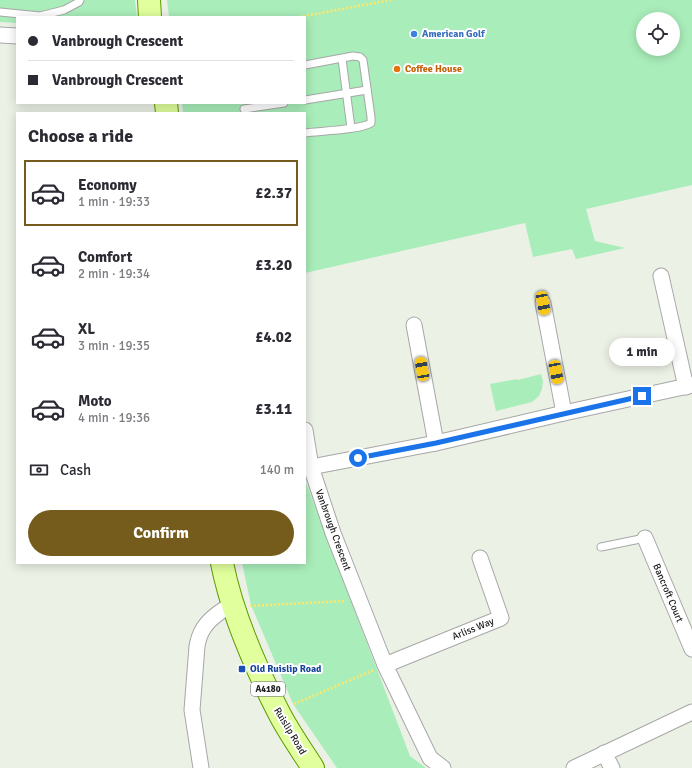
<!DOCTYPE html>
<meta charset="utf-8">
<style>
:root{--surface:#fff;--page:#f2f2f3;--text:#2b2b33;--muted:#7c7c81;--line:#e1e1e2;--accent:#755c1c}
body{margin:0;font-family:Signika,sans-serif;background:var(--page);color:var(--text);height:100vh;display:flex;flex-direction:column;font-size:15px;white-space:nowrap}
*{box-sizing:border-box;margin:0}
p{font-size:13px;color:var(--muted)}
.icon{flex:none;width:22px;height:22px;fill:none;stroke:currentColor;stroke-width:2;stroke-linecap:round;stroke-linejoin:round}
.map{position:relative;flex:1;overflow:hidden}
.sheet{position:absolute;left:16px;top:112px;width:290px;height:452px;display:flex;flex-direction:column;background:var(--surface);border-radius:0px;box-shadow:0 2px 10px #0003}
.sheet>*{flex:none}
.banner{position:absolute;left:16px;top:16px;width:290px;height:88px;border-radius:0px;box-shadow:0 2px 10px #0003;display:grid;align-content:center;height:88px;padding:0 12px;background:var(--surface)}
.buttons{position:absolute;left:636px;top:12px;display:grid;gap:8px}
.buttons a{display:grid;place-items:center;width:44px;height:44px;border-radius:50%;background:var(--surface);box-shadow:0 2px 10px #0003;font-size:20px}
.end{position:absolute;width:18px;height:18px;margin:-9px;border:5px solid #1a73e8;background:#fff;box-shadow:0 0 0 2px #fff}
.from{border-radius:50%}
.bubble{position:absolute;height:28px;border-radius:14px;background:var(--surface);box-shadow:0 2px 10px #0003;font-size:13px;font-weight:700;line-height:28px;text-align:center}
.car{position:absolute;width:12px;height:24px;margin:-12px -6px;border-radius:5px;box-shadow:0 0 3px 1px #0007;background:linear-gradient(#f5c518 24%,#345 0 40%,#f5c518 0 76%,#345 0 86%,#f5c518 0)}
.banner b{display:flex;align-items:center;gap:14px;height:38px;font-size:15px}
.banner b+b{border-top:1px solid var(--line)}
.banner i{width:10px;height:10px;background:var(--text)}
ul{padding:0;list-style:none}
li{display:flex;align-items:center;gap:12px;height:66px;margin:0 8px 6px;padding:0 4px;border:2px solid transparent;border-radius:0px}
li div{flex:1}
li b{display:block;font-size:15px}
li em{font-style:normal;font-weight:700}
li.selected{border-color:var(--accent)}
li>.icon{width:36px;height:36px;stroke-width:1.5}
h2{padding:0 12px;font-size:18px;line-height:48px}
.pay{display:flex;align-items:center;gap:10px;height:44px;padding:0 12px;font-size:15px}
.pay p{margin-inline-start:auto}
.action{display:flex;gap:8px;margin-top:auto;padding:8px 12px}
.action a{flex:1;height:46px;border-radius:24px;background:var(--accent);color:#fff;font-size:16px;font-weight:700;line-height:46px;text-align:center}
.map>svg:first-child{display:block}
.grass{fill:#a9edba;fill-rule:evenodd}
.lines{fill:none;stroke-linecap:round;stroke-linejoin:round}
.lane-casing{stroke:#a7a7a7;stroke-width:9}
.street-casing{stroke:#a7a7a7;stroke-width:17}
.primary-casing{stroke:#5c9c00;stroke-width:24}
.path{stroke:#ffe769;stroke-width:2.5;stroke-dasharray:2 2;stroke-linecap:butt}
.lane{stroke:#fff;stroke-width:7}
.street{stroke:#fff;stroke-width:15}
.primary{stroke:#e1ff9d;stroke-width:22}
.route{stroke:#1a73e8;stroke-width:5}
.shop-dot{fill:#3f7fe0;stroke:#fff;stroke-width:1.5}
.food-dot{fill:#e8710a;stroke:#fff;stroke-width:1.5}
.transit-dot{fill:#1a4fb4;stroke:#fff;stroke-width:1.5}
.labels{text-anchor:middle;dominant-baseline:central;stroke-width:4;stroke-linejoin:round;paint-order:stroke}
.shield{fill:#fff;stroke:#636363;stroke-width:1}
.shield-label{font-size:9px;font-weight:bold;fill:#202020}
.shop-label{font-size:10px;font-weight:bold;fill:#366cbe;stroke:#fff;text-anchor:start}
.food-label{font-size:10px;font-weight:bold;fill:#c56008;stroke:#fff;text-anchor:start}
.street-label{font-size:10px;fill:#202020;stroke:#fff}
.transit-label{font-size:10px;font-weight:bold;fill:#164399;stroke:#fff;text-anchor:start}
</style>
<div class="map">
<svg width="692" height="768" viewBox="0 0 692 768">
<rect width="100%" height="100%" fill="#ecf1e6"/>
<g class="grass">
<polygon points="0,0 135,0 137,17 17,17 17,23 0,22"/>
<path d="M167,0H692V185L586,209L595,241L625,248L576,259L572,249L533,257L525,223L305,273V113H183L182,103H305V17H169ZM643,19H673V49H643Z"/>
<polygon points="541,374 543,381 542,389 539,396 532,402 496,411 490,384 517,379 518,380"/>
<polygon points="305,480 410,756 426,768 337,768 293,704 251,605 242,563 305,563"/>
</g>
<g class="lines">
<defs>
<g id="lane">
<polyline points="0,12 40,16 64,10 79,2 80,0"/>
<polyline points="342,59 351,128"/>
<path d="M305,65L353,56L360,57L363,60L371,117V123C360,130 320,131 305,133"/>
<polyline points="305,100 367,90"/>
<polyline points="244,109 284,103"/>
<polyline points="601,547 645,538"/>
</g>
<g id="street">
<polyline points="0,35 17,36"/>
<polyline points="661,276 686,387"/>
<polyline points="543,303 564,413"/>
<polyline points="414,325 436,443"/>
<polyline points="305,430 311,467"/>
<polyline points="645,538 692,649"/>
<polyline points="385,665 501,618 480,558"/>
<polyline points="604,753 612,768"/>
<path d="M201,768L192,710L197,646C198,641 199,636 202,631C208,619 222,610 233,604"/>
<polyline points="443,768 430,758 385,665 333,533 311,467 436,443 564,413 692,385"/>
<polyline points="574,768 692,712"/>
</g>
<g id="primary">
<polyline points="149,0 150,17"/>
<polyline points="166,103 167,113"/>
<path d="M222,563C232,614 254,664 278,711C288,731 301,749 313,768"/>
</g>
</defs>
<use href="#lane" class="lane-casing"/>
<use href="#street" class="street-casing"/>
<use href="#primary" class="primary-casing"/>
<g class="path">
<polyline points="299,17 391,0"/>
<polyline points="250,606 345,601"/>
<polyline points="294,704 374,670"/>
</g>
<use href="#lane" class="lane"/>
<use href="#street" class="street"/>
<use href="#primary" class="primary"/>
</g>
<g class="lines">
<polyline class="route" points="358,458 436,443 642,396"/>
</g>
<circle class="shop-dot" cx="414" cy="34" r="4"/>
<circle class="food-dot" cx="397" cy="69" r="4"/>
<rect class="transit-dot" x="238" y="665" width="8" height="8" rx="2"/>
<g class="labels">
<rect class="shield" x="251" y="682" width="34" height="14" rx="3"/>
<g class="shield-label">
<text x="268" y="689">A4180</text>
</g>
<g class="shop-label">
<text x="422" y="34">American Golf</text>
</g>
<g class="food-label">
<text x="405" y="69">Coffee House</text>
</g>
<g class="street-label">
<text transform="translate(333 530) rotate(70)">Vanbrough Crescent</text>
<text transform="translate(668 593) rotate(67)">Bancroft Court</text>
<text transform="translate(473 629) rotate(-22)">Arliss Way</text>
<text transform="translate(290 731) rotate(59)">Ruislip Road</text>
</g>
<g class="transit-label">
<text x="250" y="669">Old Ruislip Road</text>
</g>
</g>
</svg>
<div class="buttons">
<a><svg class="icon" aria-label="locate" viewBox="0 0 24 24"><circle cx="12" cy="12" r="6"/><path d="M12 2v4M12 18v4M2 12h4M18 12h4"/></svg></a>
</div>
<i class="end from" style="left:358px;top:458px"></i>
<i class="end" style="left:642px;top:396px"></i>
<div class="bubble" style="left:609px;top:338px;width:66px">1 min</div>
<i class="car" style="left:543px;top:303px;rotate:169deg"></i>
<i class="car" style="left:422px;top:369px;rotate:350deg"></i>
<i class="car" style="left:556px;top:372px;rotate:169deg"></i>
<div class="banner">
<b><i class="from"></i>Vanbrough Crescent</b>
<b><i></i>Vanbrough Crescent</b>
</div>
<section class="sheet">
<h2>Choose a ride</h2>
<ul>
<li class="selected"><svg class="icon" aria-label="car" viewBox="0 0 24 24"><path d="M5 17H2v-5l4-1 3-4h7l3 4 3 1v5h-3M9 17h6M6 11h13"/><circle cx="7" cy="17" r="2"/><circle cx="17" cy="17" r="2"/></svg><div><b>Economy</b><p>1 min · 19:33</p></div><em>£2.37</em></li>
<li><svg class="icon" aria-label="car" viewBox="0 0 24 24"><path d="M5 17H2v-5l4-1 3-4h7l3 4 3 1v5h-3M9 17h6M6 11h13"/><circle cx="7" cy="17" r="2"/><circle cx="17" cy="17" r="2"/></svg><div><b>Comfort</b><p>2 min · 19:34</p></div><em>£3.20</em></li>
<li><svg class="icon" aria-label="car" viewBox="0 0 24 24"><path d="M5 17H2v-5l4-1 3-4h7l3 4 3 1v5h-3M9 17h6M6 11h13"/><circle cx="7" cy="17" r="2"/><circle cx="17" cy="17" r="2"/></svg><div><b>XL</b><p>3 min · 19:35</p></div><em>£4.02</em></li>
<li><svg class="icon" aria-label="car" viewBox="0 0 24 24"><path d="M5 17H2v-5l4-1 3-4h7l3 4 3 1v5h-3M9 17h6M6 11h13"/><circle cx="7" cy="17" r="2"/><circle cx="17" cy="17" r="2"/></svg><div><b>Moto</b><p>4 min · 19:36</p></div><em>£3.11</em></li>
</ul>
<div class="pay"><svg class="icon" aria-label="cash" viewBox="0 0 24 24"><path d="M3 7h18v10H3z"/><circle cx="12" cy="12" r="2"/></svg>Cash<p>140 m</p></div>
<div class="action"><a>Confirm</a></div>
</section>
</div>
